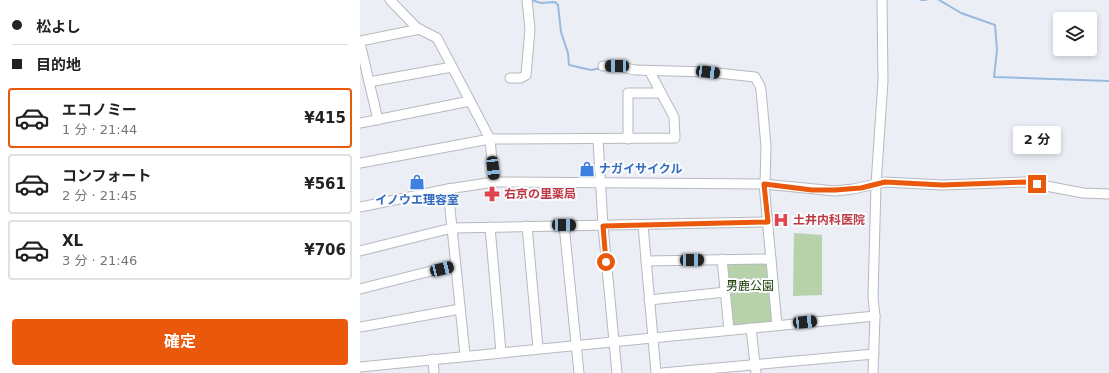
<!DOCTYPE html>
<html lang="ja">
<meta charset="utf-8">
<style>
:root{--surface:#fff;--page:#f6f6f6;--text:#222;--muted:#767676;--line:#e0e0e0;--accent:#ea580c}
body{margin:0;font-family:"DejaVu Sans","Noto Sans JP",sans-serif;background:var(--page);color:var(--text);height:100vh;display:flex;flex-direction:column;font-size:15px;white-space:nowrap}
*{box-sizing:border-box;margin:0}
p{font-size:13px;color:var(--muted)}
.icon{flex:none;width:22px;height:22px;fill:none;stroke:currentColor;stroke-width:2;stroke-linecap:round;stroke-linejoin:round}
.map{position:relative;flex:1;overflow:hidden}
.details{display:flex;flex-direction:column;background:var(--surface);width:360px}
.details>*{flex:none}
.banner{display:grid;align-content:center;height:88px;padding:0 12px;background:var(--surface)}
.tools{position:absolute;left:693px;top:12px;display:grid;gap:8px}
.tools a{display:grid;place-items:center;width:44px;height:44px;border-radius:4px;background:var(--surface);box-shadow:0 2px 6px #0003;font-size:20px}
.end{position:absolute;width:18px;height:18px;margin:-9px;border:5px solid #ea580c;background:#fff;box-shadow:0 0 0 2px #fff}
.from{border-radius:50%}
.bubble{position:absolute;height:28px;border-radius:4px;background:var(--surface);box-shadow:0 2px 6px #0003;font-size:13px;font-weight:700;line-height:28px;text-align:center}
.car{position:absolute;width:12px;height:24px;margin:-12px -6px;border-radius:5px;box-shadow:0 0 3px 1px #0007;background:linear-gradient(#222 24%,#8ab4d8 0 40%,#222 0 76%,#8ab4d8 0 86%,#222 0)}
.banner b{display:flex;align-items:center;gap:14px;height:38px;font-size:15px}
.banner b+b{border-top:1px solid var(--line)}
.banner i{width:10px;height:10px;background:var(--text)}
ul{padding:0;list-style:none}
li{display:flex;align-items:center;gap:12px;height:60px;margin:0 8px 6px;padding:0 4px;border:2px solid var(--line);border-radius:4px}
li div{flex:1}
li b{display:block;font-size:15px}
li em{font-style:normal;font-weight:700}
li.on{border-color:var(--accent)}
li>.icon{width:36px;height:36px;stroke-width:1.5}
.primary-button{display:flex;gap:8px;margin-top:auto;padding:8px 12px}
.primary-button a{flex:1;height:46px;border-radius:4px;background:var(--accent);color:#fff;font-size:16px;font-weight:700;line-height:46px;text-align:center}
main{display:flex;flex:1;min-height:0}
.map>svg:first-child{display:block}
.green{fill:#b7d2ab}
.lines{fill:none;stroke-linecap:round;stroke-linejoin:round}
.stream{stroke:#98badf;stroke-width:2}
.minor-casing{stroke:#b6b9bf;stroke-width:11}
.minor{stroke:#fff;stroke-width:9}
.route{stroke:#ea580c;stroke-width:5}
.labels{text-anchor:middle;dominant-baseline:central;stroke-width:4;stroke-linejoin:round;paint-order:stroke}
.shop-label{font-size:12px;font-weight:bold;fill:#366cbe;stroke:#f9fbff;text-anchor:start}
.health-label{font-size:12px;font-weight:bold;fill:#be3a42;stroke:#f9fbff;text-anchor:start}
.park-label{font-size:12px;fill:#1b3d01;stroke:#f9fbff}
</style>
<main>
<section class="details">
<div class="banner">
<b><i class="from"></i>松よし</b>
<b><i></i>目的地</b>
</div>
<ul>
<li class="on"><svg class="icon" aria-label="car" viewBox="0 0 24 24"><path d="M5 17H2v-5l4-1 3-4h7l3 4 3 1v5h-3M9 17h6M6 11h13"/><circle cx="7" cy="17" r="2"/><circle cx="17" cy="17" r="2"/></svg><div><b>エコノミー</b><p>1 分 · 21:44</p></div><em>¥415</em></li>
<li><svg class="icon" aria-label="car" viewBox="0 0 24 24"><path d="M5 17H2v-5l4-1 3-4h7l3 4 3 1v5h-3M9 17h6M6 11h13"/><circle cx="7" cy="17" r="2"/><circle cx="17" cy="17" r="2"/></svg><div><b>コンフォート</b><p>2 分 · 21:45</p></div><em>¥561</em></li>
<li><svg class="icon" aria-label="car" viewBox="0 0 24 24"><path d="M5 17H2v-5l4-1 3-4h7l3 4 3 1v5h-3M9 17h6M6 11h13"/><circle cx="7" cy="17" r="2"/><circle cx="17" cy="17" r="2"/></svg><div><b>XL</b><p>3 分 · 21:46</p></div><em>¥706</em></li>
</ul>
<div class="primary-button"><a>確定</a></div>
</section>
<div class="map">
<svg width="749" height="373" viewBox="0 0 749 373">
<rect width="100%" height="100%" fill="#ebeef4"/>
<g class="green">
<polygon points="434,233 462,235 462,295 433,296"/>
<polygon points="407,262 414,320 412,323 376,327 372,323 367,266 368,263"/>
</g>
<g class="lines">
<g class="stream">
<polyline points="171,0 181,3 195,2 198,5 201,32 208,53 209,65 231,70 242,68"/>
<polyline points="561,0 566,0"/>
<polyline points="579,0 601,13 635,25 637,50 634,77 749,81"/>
</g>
<defs>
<g id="minor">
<polyline points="30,0 57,28 77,38 130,139 134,182"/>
<polyline points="0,41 60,29"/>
<polyline points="0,43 18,120"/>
<polyline points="243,66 257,66 275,70 348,72 395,77 400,86 401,90 406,146 405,184"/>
<polyline points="150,78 161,78 166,75 170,29 167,0"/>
<polyline points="9,82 92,67"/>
<polyline points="0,123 110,101"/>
<polyline points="268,139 268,93 301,93"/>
<polyline points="238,140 243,226 257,373"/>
<polyline points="0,163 130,139 315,138 314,117 291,74"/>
<polyline points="404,184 417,325"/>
<polyline points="88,189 105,355"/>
<polyline points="0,207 88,189 134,182 404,184 475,191 493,189 525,182 582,185 665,182 723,193 749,194"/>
<polyline points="204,225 219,373"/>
<polyline points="283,225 296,373"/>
<polyline points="167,226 178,348"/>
<polyline points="130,227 141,352"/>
<polyline points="0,251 92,228 408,222"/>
<polyline points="362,259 369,330"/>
<polyline points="286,261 411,259"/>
<polyline points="0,289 95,265"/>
<polyline points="289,300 366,292"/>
<polyline points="0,327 100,309"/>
<polyline points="391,328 396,373"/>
<polyline points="73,359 74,373"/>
<polyline points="0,367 515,316"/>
<polyline points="302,373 514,354"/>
<polyline points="513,373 515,316 513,298 516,184 523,81 522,0"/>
</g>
</defs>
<use href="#minor" class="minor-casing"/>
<use href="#minor" class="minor"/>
</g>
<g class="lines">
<polyline class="route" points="246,262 243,226 408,222 404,184 452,190 475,190 501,188 525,182 582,185 665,182 677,184"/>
</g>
<defs>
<symbol id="shop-bare" viewBox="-9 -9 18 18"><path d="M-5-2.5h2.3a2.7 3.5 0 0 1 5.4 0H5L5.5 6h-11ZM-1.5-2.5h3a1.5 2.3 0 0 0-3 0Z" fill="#3f7fe0" stroke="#f9fbff" stroke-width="2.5" paint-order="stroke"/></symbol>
<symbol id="pharmacy-bare" viewBox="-9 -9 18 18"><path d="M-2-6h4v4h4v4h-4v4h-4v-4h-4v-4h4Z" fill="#e0444e" stroke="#f9fbff" stroke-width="2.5" paint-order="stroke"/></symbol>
<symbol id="hospital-bare" viewBox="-9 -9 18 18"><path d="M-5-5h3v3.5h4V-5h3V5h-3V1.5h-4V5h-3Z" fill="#e0444e" stroke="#f9fbff" stroke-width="2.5" paint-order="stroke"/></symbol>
</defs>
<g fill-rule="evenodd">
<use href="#shop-bare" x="216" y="158" width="22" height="22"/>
<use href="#shop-bare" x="46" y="171" width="22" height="22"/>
<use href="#pharmacy-bare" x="121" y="183" width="22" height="22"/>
<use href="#hospital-bare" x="410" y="209" width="22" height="22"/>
</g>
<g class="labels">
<g class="shop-label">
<text x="239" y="169">ナガイサイクル</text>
<text x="57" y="200" text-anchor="middle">イノウエ理容室</text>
</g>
<g class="health-label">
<text x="144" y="194">右京の里薬局</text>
<text x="433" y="220">土井内科医院</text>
</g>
<g class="park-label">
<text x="390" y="286">男鹿公園</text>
</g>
</g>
</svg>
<div class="tools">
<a><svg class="icon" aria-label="layers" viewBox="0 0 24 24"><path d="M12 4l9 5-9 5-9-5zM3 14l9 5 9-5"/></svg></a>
</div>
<i class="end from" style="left:246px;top:262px"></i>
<i class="end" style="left:677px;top:184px"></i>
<div class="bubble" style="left:653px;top:126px;width:48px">2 分</div>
<i class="car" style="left:257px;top:66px;rotate:270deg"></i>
<i class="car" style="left:348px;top:72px;rotate:97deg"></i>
<i class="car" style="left:133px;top:168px;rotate:174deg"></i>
<i class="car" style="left:204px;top:225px;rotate:91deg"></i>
<i class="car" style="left:332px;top:260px;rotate:89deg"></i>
<i class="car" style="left:82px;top:269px;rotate:76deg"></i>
<i class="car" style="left:445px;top:322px;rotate:84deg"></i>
</div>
</main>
